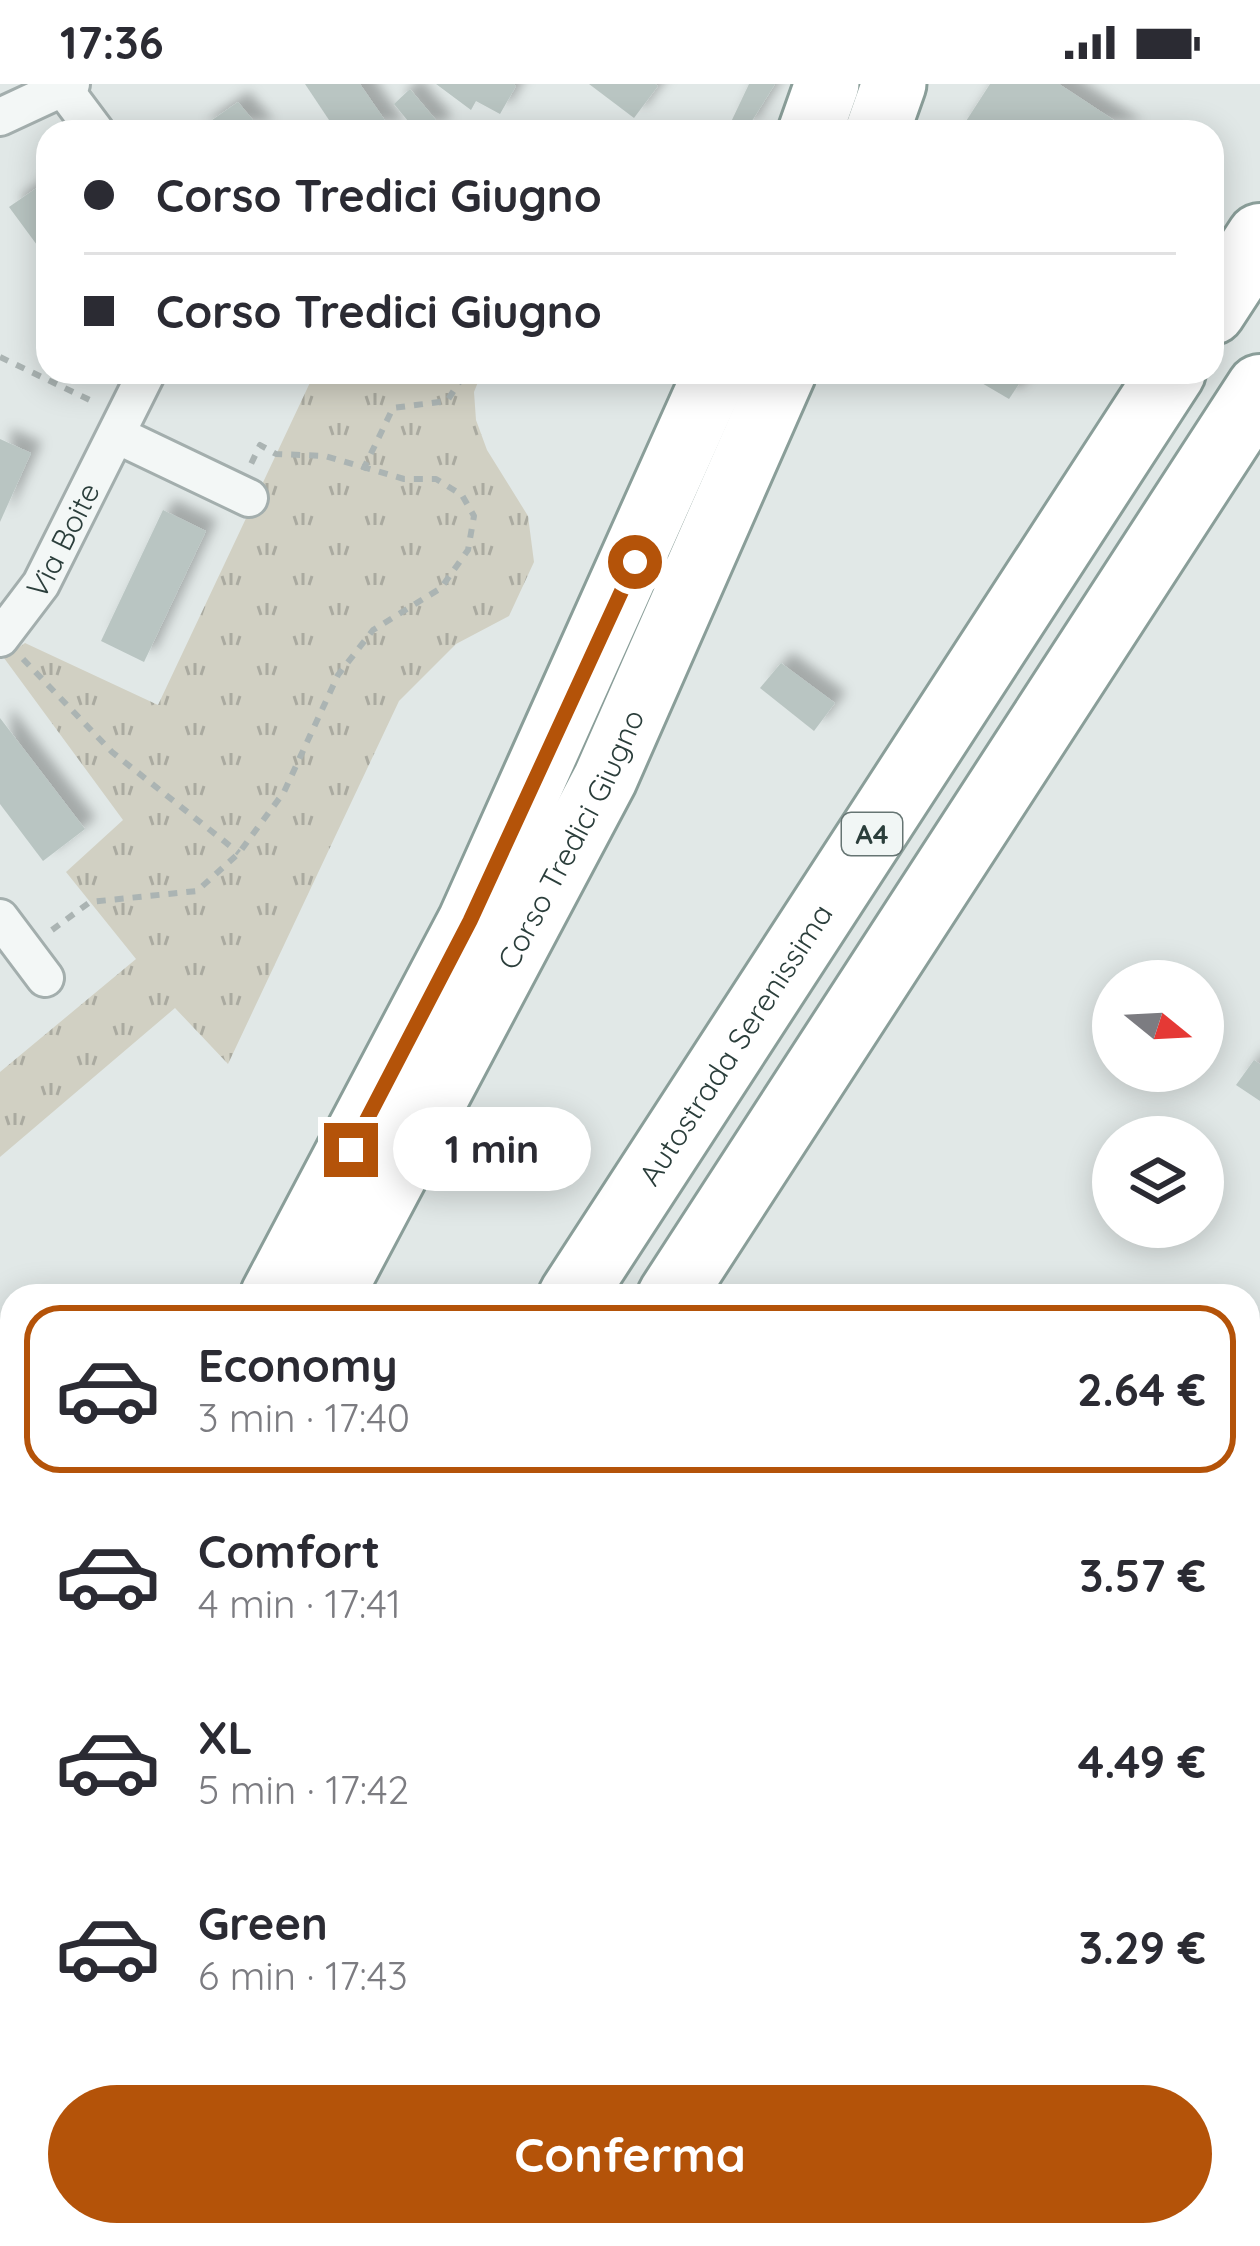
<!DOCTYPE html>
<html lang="it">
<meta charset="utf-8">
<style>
:root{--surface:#fff;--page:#f2f2f3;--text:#2b2b33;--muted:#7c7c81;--line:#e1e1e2;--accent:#b45309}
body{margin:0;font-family:Quicksand,sans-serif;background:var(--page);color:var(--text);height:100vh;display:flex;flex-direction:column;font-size:45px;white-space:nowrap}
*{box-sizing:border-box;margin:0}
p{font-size:39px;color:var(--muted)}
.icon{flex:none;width:66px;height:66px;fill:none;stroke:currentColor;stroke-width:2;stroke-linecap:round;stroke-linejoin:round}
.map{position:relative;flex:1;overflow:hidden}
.panel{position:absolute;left:0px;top:1200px;width:1260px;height:963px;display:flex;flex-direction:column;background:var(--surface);border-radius:36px 36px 0 0;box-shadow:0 6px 30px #0003}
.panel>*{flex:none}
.banner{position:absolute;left:36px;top:36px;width:1188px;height:264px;border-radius:36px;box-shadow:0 6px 30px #0003;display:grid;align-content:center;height:264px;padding:0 48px;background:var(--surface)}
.needle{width:78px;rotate:108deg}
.controls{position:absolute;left:1092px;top:876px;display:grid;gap:24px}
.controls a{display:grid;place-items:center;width:132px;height:132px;border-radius:50%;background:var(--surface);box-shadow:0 6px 30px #0003;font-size:60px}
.end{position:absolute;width:54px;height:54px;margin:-27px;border:15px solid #b45309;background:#fff;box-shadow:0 0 0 6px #fff}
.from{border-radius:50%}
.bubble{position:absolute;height:84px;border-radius:42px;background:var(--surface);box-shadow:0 6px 30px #0003;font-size:39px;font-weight:800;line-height:84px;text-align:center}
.banner b{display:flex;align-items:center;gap:42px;height:114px;font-size:45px}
.banner b+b{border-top:3px solid var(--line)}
.banner i{width:30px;height:30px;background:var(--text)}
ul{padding:21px 0 0;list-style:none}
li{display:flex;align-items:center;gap:36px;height:168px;margin:0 24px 18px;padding:0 24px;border:6px solid transparent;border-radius:36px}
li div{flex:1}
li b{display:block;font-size:45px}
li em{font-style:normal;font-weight:800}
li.selected{border-color:var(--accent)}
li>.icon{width:108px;height:108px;stroke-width:1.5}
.cta{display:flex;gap:24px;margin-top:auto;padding:24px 48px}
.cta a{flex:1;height:138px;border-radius:72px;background:var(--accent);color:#fff;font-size:48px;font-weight:800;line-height:138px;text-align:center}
.status{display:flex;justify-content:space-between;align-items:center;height:84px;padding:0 60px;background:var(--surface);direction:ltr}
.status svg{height:33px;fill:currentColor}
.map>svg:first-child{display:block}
.grass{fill:url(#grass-tufts)}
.building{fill:#b9c5c2;filter:url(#shadow)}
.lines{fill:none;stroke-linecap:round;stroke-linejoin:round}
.service-casing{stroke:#a3aead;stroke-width:24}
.minor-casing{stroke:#a3aead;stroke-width:42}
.trunk-casing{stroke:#8a9e99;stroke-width:69}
.motorway-casing{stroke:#8a9e99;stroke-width:72}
.path{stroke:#abb4b3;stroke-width:6;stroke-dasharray:9 9;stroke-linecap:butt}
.service{stroke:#f3f7f6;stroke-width:18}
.minor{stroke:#f3f7f6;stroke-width:36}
.trunk{stroke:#fff;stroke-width:63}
.motorway{stroke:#fff;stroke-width:66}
.route{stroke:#b45309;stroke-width:15}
.labels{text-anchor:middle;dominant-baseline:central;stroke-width:10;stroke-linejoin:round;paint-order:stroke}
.shield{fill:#f1f6f5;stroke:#667573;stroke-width:3}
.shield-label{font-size:27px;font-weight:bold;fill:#2b3e3b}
.street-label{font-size:30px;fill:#2b3e3b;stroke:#f1f6f5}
</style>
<div class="status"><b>17:36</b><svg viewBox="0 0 49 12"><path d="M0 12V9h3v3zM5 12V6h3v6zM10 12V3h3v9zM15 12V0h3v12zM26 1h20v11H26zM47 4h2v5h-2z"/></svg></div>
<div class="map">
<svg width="1260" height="2162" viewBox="0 0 1260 2162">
<defs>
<pattern id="grass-tufts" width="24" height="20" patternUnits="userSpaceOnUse" patternTransform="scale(3)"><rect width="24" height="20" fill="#d1d0c3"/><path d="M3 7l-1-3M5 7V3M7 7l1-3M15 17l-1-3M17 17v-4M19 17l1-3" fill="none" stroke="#aaaaa0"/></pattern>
<filter id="shadow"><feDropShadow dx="11" dy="-11" stdDeviation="6" flood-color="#0004"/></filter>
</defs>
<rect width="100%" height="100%" fill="#e1e8e7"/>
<polygon class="grass" points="315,288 482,288 474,308 476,336 487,366 528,432 534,478 509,532 456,560 399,617 228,980 175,924 0,1073 0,988 136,875 66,788 123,736 4,574 25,559 158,621"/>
<g class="building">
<polygon points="305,0 360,0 393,48 337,48"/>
<polygon points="436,0 514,0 516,2 500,30 476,17 471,26"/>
<polygon points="589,0 655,0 658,2 634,34"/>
<polygon points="749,0 775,0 745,48 731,38"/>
<polygon points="990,0 1059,0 1132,48 959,48"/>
<polygon points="410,5 441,42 434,48 417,48 394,20"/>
<polygon points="238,18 263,48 195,48"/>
<polygon points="48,96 48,176 9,123"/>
<polygon points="250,288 282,288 276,299"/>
<polygon points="963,288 1027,288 1009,315"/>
<polygon points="0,355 31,369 0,438"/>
<polygon points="163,426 206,447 144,578 101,557"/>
<polygon points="781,579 835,619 814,647 760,604"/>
<polygon points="0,634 85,745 43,777 0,720"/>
<polygon points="1254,976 1260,980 1260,1017 1236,1001"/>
<polygon points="1248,1514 1260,1519 1258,1612 1248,1608"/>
<polygon points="1248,1701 1260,1704 1260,1764 1248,1761"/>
<polygon points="1260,1808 1260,1895 1248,1896 1248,1809"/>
<polygon points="1248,1974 1260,1979 1248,2013"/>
<polygon points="1168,2151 1247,2151 1246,2162 1168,2160"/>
</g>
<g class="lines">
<defs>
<g id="service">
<polyline points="0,1625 12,1605"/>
<polyline points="1248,1952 1260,1957"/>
</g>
<g id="minor">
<polyline points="63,4 96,48"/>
<polyline points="0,33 71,0"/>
<polyline points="117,351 249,414"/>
<path id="s1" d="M0,554L41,500L147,288"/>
<polyline points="0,834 45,894"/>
</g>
<g id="trunk">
<polyline points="810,48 827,0"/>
<polyline points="877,48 894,0"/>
<polyline points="272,1212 470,837 716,288"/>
<path id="s2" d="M331,1212L605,695L784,288"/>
<polyline points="0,1681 12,1661"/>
<polyline points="0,1783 12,1764"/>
</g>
<g id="motorway">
<polyline points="1212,227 1260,153"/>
<path id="s3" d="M572,1212L1172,288"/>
<polyline points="671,1212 1260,304"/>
<polyline points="0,2092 12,2074"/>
<polyline points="56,2162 63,2151"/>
</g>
</defs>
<use href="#service" class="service-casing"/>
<use href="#minor" class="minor-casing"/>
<use href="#trunk" class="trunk-casing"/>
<use href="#motorway" class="motorway-casing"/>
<g class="path">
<polyline points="0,273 96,319"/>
<polyline points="363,386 393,324 447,317 466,288"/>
<polyline points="23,575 112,668 239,769"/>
<polyline points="52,846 90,818 197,807 239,769 284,708 338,591 373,546 441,504 468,466 474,432 462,411 436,395 404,395 325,372 276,370 260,361 251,380"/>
</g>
<use href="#service" class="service"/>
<use href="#minor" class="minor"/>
<use href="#trunk" class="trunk"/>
<use href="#motorway" class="motorway"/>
</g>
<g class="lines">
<polyline class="route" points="351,1066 470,837 635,478"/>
</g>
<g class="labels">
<rect class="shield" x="842" y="729" width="60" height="42" rx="9"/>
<g class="shield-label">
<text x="872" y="750">A4</text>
</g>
<g class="street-label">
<text stroke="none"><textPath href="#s1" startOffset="117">Via Boite</textPath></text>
<text stroke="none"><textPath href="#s2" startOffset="516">Corso Tredici Giugno</textPath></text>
<text stroke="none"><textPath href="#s3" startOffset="300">Autostrada Serenissima</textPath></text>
</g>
</g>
</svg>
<div class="controls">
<a><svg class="needle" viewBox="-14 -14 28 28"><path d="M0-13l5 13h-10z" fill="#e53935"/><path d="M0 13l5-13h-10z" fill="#7c7c81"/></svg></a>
<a><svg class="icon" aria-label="layers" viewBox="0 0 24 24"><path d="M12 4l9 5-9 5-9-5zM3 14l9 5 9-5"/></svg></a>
</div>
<i class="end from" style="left:635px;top:478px"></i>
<i class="end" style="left:351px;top:1066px"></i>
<div class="bubble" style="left:393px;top:1023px;width:198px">1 min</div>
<div class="banner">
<b><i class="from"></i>Corso Tredici Giugno</b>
<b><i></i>Corso Tredici Giugno</b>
</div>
<section class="panel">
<ul>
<li class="selected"><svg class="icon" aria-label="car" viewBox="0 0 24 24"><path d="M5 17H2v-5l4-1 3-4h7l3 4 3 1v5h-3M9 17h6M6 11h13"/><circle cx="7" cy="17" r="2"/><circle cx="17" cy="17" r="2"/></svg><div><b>Economy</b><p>3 min · 17:40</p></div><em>2.64 €</em></li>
<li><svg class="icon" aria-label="car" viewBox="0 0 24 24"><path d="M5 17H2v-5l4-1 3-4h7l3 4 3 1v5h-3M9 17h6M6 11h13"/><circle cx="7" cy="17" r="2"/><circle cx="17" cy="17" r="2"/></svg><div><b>Comfort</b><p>4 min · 17:41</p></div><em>3.57 €</em></li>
<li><svg class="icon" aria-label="car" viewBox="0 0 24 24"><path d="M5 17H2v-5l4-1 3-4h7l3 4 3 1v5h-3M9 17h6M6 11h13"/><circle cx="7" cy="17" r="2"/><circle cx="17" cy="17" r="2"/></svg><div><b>XL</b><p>5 min · 17:42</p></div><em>4.49 €</em></li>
<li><svg class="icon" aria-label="car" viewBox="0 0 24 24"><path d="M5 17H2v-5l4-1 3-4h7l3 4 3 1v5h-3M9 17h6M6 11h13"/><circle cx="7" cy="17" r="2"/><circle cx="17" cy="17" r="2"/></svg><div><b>Green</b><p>6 min · 17:43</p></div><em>3.29 €</em></li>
</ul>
<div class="cta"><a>Conferma</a></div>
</section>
</div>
